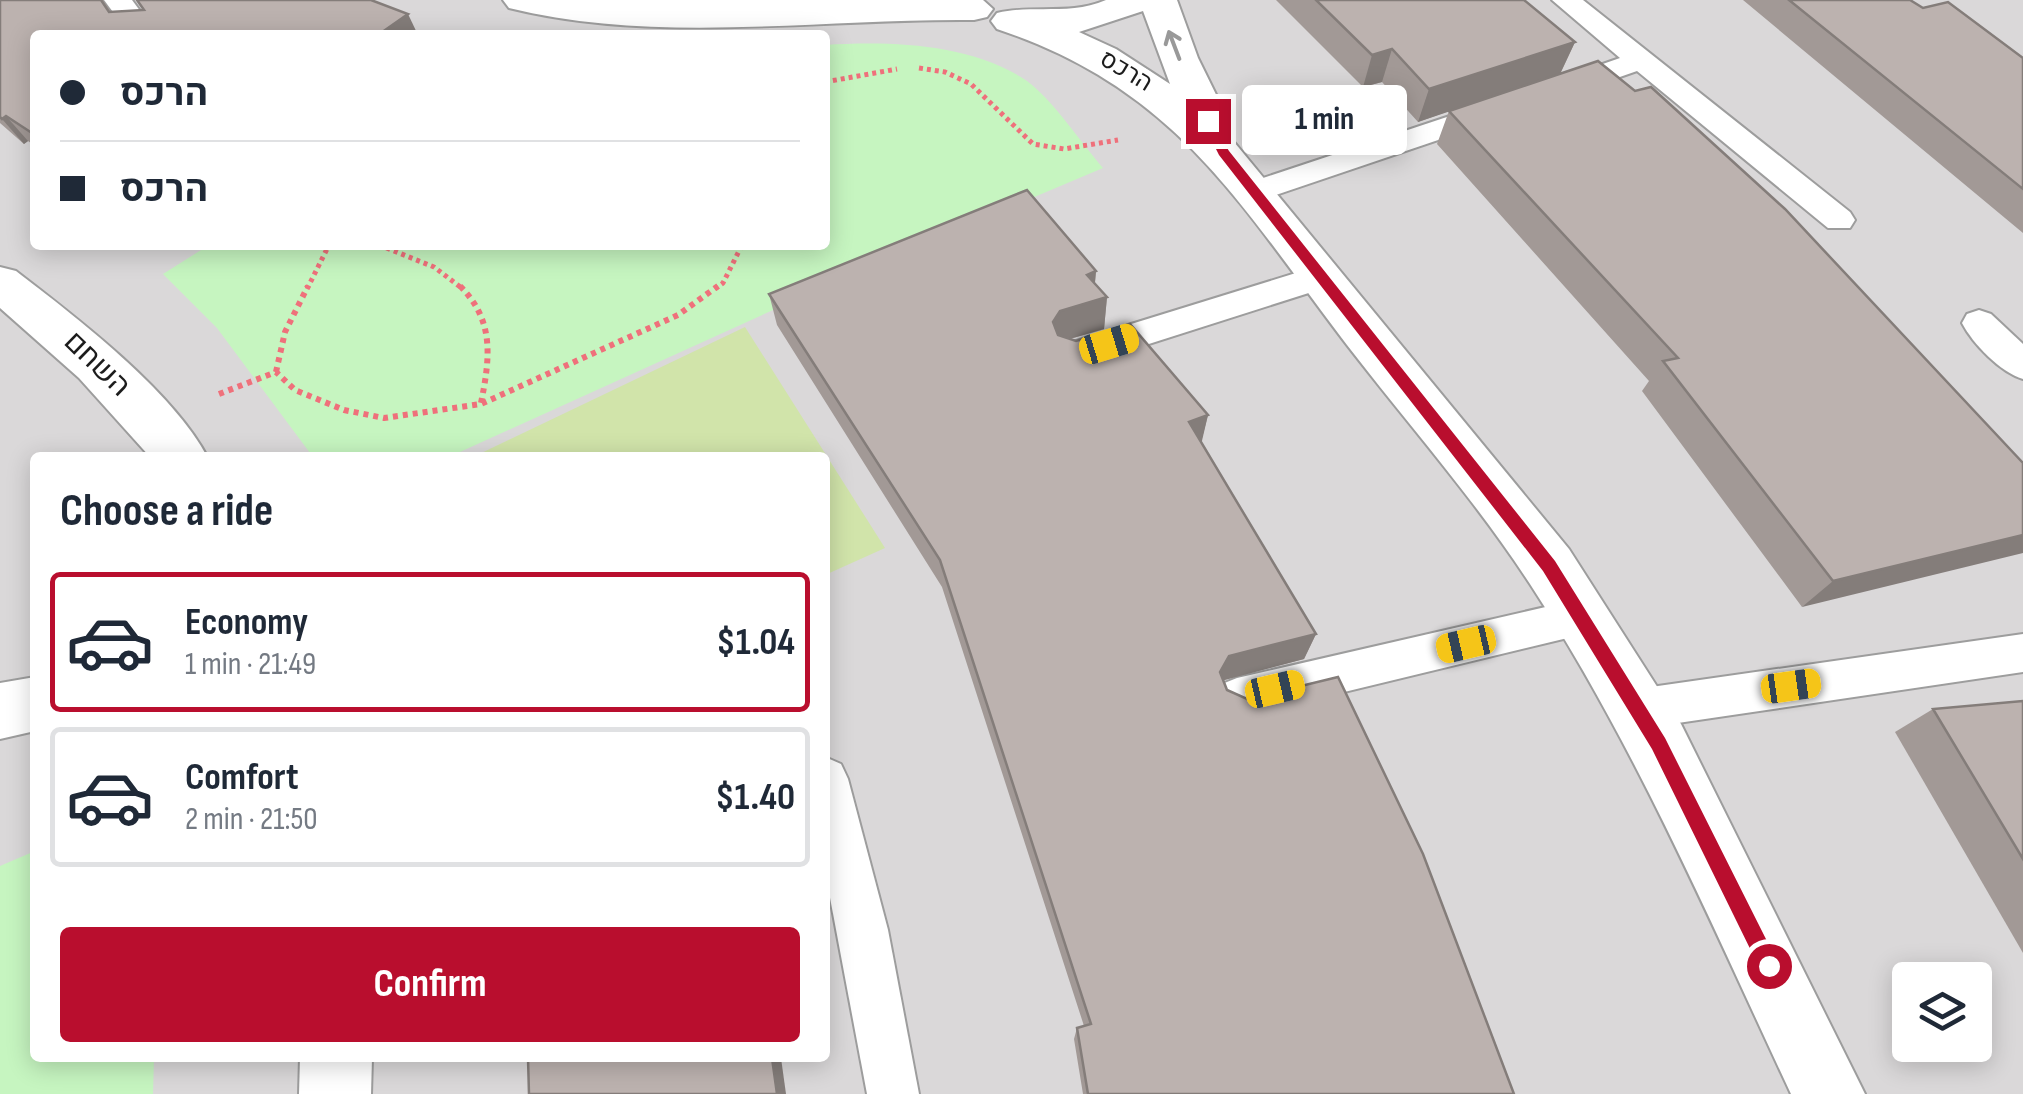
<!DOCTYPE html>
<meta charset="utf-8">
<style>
:root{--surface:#fff;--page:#f6f6f7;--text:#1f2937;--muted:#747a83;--line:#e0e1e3;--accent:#b90e2e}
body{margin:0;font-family:"Sofia Sans Condensed",Heebo,sans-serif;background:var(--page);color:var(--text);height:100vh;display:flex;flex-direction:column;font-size:38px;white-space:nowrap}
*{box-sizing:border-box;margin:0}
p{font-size:32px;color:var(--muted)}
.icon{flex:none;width:55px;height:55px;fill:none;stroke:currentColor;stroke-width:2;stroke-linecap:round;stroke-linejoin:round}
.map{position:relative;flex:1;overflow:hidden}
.side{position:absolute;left:30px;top:452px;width:800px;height:610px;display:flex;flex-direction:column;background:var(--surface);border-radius:10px;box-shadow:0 5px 25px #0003}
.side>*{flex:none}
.top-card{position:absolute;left:30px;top:30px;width:800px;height:220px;border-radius:10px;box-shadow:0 5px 25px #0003;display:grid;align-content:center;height:220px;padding:0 30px;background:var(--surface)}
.fabs{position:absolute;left:1892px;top:962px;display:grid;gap:20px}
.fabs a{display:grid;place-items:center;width:100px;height:100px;border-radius:10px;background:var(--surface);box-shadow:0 5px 25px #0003;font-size:50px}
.end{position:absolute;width:45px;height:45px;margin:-22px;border:12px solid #b90e2e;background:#fff;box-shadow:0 0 0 5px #fff}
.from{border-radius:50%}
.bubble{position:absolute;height:70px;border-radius:10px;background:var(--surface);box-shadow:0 5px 25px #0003;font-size:32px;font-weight:700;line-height:70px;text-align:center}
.car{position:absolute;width:30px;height:60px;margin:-30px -15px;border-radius:12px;box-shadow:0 0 8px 2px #0007;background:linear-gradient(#f5c518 24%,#345 0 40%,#f5c518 0 76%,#345 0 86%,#f5c518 0)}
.top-card b{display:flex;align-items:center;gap:35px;height:95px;font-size:38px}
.top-card b+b{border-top:2px solid var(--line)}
.top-card i{width:25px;height:25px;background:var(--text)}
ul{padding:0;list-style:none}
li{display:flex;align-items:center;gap:30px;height:140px;margin:0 20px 15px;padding:0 10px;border:5px solid var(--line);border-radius:10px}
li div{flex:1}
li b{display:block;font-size:38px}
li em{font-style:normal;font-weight:700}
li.current{border-color:var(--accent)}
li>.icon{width:90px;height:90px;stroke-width:1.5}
h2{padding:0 30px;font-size:45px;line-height:120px}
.button{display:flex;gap:20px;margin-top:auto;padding:20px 30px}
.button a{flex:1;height:115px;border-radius:10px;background:var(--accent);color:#fff;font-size:40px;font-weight:700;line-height:115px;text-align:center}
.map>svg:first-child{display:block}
.residential{fill:#dad8d9;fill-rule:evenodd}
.grass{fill:#d1e4aa}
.park{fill:#c6f5c0}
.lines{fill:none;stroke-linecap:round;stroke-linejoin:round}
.service-casing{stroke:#9d9d9d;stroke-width:4}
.minor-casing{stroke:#9d9d9d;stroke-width:4}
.path-far1{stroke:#ef707b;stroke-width:5;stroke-dasharray:4 4;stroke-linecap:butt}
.path{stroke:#ef707b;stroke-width:6;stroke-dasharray:5 5;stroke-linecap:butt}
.service{fill:#fff;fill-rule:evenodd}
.minor{fill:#fff;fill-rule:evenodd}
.wall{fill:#a29996}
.shaded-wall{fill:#847d7a}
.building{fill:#bcb2af;stroke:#847d7a;stroke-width:2.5}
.oneway{stroke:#999}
.route{fill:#b90e2e}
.labels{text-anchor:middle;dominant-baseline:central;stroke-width:10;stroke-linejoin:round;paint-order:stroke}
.far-street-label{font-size:25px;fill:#1c1c1c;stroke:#fff}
.street-label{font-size:30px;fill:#1c1c1c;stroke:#fff}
</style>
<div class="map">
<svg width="2023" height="1094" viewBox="0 0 2023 1094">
<rect width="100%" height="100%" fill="#ece7e2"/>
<path class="residential" d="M0,0H2023V1094H0ZM35,35H825V245H35ZM35,458H825V1058H35ZM1910,980H1975V1045H1910Z"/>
<polygon class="grass" points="745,327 885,548 825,575 825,458 473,457"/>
<g class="park">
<path d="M825,45C890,41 971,43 1027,81C1052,99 1082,144 1103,168L857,272L449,457H313L217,328L163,274L209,245H825Z"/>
<polygon points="35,851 35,1058 154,1058 153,1094 0,1094 0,866"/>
</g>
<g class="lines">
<defs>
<g id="service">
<polygon points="104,0 132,0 158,35 130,35"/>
<polygon points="1552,0 1583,0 1850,212 1855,220 1850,228 1828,228 1637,71 1571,94 1551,94 1546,88 1551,82 1620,58"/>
<polygon points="1492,102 1503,104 1507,111 1503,118 1267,198 1245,198 1240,191 1245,184"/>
<polygon points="1325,264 1337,268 1342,276 1337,284 1086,364 1073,360 1068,351 1073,342"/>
<path d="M1979,310L1991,314L2023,344V379C2000,372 1973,344 1962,323L1967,314Z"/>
<polygon points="1580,599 1595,604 1601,617 1595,630 1580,635 1237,718 1222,712 1215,698 1222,684 1237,678"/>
<polygon points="2023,634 2023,672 1637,729 1622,723 1615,709 1622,695 1637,689"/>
<polygon points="825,757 841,764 848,779 888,930 919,1094 867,1094 825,871"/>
</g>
<g id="minor">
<path d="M503,0H983L993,9L987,17L974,20C822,18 658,45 509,8Z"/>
<path d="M1106,0H1177L1198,58L1230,123L1225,131L1569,549L1681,724L1865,1094H1791C1710,921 1635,745 1530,584C1476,501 1408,424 1347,345C1238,202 1177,89 997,29L991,21L997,13C1033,4 1069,16 1106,0ZM1143,11L1170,84L1116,49L1079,32Z"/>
<path d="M0,267L16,271C76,317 173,391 208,458H151L79,378L0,308Z"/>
<polygon points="35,677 35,731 0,739 0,683"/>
<polygon points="300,1058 372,1058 371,1094 299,1094"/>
</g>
</defs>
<use href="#service" class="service-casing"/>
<use href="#minor" class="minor-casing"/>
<g class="path-far1">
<polyline points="919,68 945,72 971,84 1033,144 1064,149 1118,140"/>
<polyline points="825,82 897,69"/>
<polyline points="379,245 434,267 463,289"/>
<polyline points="307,289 329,245"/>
<polyline points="715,289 723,283 742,245"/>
</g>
<g class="path">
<path d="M460,286C495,321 490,358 481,403"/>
<polyline points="276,372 285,332 308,286"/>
<polyline points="219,394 276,372 295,390 344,410 384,418 481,404 678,315 718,286"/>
</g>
<use href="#service" class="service"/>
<use href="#minor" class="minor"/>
</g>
<g class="wall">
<polygon points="0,0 103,0 111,12 371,0 35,35 35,146 28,141 24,144 0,123"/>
<polygon points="1276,0 1524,0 1575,42 1560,74 2023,463 1802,607 1642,391 1649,381 1437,144 1449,111 1418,122 1382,82 1363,87"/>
<polygon points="1743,0 1910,0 1923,8 2023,58 2023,233"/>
<polygon points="1096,271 1095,283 1107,297 1104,329 1070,339 1208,415 1201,442 1316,634 1304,659 1223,680 1227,690 1514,1094 1083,1094 1074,1039 1077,1028 1084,1026 942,587 777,325 769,294"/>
<polygon points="2023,701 2023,953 1895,732 1933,709"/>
</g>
<g class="shaded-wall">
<polygon points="408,14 418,35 378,35"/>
<polygon points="1575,42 1560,74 1418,122 1429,89"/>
<polygon points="1392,49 1382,82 1363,87 1372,55"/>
<polygon points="6,116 28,141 24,144 2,119"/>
<polygon points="1096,271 1093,302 1107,297 1104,329 1059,342 1053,322 1087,275"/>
<polygon points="1208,415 1201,445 1189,422"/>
<polygon points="2023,535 2023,553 1802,607 1833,581"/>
<polygon points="1316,634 1304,659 1221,681 1220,672 1229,656"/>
<polygon points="772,1058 781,1058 786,1094 777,1094"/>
</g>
<g class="building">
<polygon points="0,0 101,0 109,12 144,10 137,0 371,0 408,14 378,35 35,35 35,135 6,116 2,119 0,117"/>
<polygon points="1316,0 1524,0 1575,42 1429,89 1392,49 1372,55"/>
<polygon points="1789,0 1910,0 1923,8 1948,2 2023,58 2023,189"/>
<polygon points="1598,61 1635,91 1651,87 1785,209 2023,463 2023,535 1833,581 1663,361 1678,358 1449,111"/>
<polygon points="1027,190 1096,271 1087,275 1107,297 1060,311 1053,322 1058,335 1076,341 1130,324 1208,415 1189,422 1316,634 1229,656 1220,672 1227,690 1247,699 1338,677 1423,854 1514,1094 1088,1094 1077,1028 1091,1024 940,560 769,294"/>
<polygon points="2023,701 2023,859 1933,709"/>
<polygon points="528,1058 772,1058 777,1094 529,1094"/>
</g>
<defs><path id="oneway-shaft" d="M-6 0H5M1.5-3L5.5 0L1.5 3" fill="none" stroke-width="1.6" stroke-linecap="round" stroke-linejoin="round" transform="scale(2.5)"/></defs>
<use class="oneway" href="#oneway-shaft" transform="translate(1174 45) rotate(-111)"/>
<polygon class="route" points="1208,117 1229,151 1555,561 1665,738 1776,959 1776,973 1762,973 1652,749 1543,571 1219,155 1202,121"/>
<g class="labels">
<g class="far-street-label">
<text transform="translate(1126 71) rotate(31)">הרכס</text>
</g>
<g class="street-label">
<text transform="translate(97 364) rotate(44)">השחם</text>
</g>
</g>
</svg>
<div class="fabs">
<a><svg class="icon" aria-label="layers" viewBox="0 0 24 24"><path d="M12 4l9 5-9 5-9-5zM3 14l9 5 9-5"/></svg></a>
</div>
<i class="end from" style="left:1769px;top:966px"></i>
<i class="end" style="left:1208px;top:121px"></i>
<div class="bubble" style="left:1242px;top:85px;width:165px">1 min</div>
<i class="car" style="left:1109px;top:344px;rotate:73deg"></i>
<i class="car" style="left:1466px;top:644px;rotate:257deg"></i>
<i class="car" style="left:1791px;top:686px;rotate:82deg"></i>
<i class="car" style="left:1275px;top:689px;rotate:77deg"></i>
<div class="top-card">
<b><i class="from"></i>הרכס</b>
<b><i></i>הרכס</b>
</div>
<section class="side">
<h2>Choose a ride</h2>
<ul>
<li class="current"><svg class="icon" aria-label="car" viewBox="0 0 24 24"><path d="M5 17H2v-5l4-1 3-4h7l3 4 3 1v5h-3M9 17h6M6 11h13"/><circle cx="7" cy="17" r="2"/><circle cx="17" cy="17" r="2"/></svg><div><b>Economy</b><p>1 min · 21:49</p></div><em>$1.04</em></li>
<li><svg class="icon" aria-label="car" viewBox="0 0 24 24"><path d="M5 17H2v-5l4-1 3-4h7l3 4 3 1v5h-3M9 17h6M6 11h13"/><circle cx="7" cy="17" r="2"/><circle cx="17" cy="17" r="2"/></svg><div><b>Comfort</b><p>2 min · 21:50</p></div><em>$1.40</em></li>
</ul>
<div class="button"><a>Confirm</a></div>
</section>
</div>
